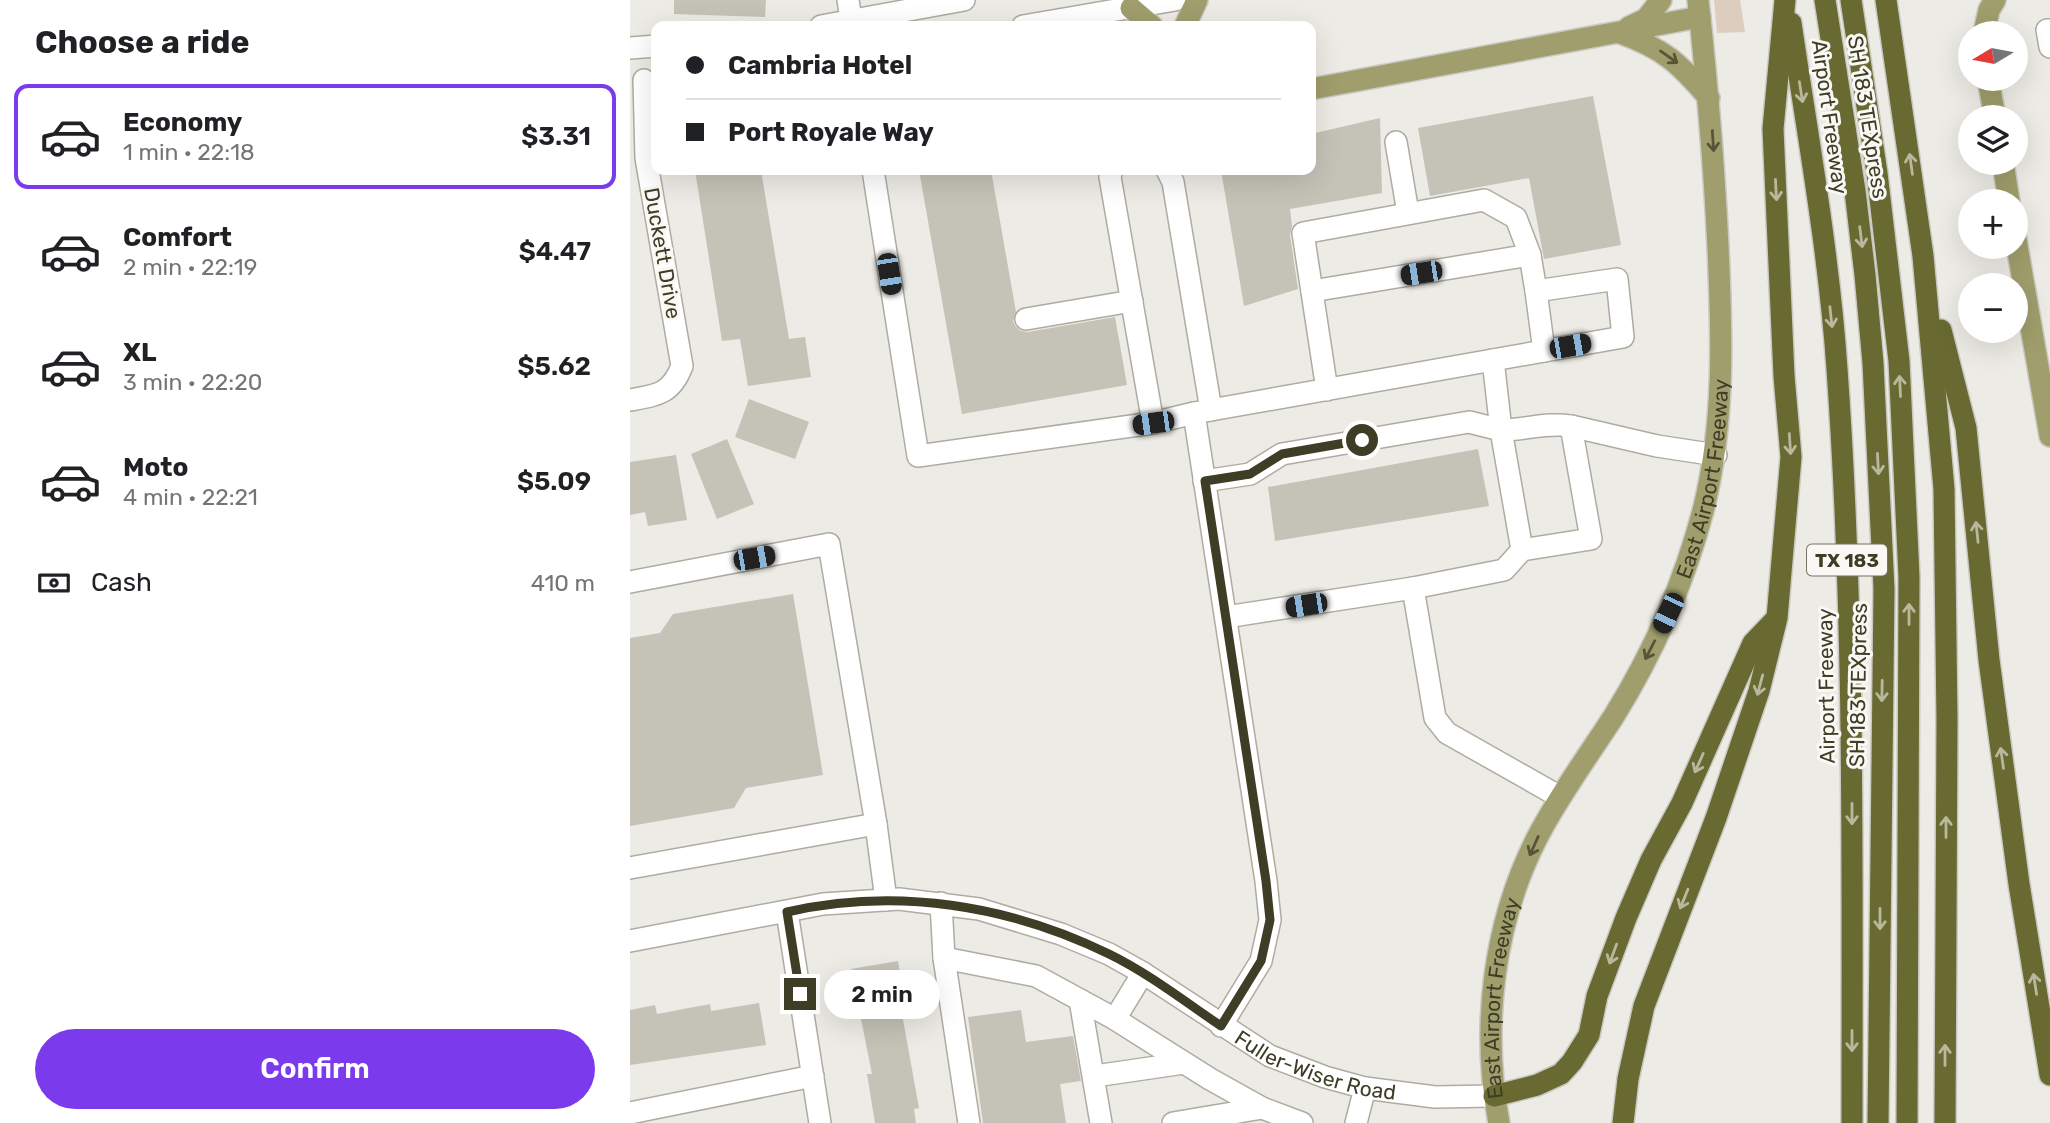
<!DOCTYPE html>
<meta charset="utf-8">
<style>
:root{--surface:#fff;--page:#f2f2f2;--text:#202124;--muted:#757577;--line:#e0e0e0;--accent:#7c3aed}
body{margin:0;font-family:Rubik,sans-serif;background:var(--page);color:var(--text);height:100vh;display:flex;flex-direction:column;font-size:26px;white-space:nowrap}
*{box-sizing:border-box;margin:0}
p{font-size:23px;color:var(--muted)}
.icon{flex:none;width:38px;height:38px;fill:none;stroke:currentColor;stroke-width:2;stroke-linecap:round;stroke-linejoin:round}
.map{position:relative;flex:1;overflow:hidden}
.panel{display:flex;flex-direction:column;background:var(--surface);width:630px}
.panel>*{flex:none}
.banner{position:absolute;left:21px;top:21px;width:665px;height:154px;border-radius:14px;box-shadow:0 7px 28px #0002;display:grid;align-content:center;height:154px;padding:0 35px;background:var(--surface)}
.needle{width:46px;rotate:260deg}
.controls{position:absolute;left:1328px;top:21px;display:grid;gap:14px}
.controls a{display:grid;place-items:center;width:70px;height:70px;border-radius:50%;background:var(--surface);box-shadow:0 7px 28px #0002;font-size:35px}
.end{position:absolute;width:32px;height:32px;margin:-16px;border:9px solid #3e3d25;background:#fff;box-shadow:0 0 0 4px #fff}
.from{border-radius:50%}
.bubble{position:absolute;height:49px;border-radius:24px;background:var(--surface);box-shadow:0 7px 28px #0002;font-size:23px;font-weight:600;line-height:49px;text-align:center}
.car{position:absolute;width:21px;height:42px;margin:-21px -10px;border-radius:9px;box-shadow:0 0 5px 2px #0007;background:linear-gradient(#222 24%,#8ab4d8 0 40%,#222 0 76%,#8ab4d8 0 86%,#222 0)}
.banner b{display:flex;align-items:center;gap:24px;height:66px;font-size:26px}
.banner b+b{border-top:2px solid var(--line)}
.banner i{width:18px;height:18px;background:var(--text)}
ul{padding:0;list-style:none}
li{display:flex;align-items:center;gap:21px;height:105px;margin:0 14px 10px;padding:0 21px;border:4px solid transparent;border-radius:14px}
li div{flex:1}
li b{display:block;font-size:26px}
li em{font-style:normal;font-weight:600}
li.selected{border-color:var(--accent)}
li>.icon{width:63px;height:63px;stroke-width:1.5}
h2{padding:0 35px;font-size:32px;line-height:84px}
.pay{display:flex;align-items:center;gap:18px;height:77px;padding:0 35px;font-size:26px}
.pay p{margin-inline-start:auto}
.action{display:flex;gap:14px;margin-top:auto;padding:14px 35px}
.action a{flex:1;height:80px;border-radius:42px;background:var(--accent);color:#fff;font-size:28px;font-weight:600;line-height:80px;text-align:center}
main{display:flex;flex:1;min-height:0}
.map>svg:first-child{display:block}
.green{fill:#ddcdbf}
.building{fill:#c5c2b7}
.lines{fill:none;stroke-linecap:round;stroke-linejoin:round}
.minor-casing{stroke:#aeaca0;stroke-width:24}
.major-casing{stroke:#c9c9c2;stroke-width:24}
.highway-casing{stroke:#c9c9c2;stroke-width:24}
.minor{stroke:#fff;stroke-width:21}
.major{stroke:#a09e6c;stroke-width:21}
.highway{stroke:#696932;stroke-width:21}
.oneway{stroke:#565537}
.oneway2{stroke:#b9b89d}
.route{stroke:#3e3d25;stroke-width:9}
.labels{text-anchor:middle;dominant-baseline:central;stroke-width:6;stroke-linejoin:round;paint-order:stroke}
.shield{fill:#faf8f5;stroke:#767563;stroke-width:2}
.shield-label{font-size:19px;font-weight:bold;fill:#3e3d25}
.street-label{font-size:21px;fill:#3e3d25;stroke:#faf8f5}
</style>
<main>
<section class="panel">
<h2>Choose a ride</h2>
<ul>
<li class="selected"><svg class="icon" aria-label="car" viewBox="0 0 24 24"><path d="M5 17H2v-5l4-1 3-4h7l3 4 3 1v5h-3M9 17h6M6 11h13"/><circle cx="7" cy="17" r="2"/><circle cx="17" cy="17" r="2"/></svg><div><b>Economy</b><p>1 min · 22:18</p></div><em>$3.31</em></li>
<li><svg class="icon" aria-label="car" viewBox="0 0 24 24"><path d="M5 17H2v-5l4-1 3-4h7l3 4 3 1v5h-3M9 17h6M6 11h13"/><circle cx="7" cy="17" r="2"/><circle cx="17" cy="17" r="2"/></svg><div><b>Comfort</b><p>2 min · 22:19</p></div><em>$4.47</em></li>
<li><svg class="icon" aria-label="car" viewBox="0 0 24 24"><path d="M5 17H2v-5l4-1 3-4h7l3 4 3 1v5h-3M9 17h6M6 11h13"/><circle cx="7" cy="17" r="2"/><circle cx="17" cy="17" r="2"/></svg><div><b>XL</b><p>3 min · 22:20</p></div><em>$5.62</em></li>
<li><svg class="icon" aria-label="car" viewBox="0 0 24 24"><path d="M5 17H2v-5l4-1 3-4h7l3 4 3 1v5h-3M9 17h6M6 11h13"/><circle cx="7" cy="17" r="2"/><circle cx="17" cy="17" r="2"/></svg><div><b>Moto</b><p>4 min · 22:21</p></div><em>$5.09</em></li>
</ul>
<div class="pay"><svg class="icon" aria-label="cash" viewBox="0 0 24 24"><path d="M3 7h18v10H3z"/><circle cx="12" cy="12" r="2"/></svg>Cash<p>410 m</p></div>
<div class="action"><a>Confirm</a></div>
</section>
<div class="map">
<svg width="1420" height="1123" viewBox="0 0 1420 1123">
<rect width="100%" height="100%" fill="#edebe5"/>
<polygon class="green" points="1084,0 1110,0 1115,32 1087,33"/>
<g class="building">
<polygon points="44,0 136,0 135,17 44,14"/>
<polygon points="963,96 991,245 914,259 899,178 800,196 788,128"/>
<polygon points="750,118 752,193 660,209 662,226 660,235 668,289 614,306 591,170 681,170 681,134"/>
<polygon points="65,170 131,170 159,339 175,337 181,377 118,386 110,339 92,341"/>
<polygon points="289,170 361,170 386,312 383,321 386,327 391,331 398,332 485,317 497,385 332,414"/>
<polygon points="119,399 179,422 165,459 105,437"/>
<polygon points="97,439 124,504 87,519 61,454"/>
<polygon points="848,449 859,506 645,541 638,487"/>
<polygon points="46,455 57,520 18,526 15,512 0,515 0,462"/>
<polygon points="163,594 193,775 116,788 104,808 0,826 0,638 30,633 43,614"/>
<polygon points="268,961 275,1002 270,1003 289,1108 284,1109 286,1123 245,1123 237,1074 242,1074 221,969"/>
<polygon points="129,1003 136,1045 0,1065 0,1010 25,1005 27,1014 80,1004 81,1011"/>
<polygon points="391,1010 396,1042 443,1036 451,1081 430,1084 436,1123 353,1123 338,1017"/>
</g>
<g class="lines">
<defs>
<g id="minor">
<polyline points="218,0 222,26"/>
<polyline points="191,26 334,0"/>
<polyline points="393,26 545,0"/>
<polyline points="1420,30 1417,30 1420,47"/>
<polyline points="0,48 26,46"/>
<polyline points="766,142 778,213"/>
<polyline points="243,170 288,456 523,423 564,413 636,881 640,920 631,961 591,1026"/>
<polyline points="482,170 480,177 523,423"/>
<polyline points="537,170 543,182 581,410"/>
<polyline points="682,291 900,255"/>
<polyline points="906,291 914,351"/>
<polyline points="396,319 502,301"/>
<path d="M0,400C28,395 41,394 52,366L16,158L14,80"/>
<polyline points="564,413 993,337 987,279 906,291 900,255 886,218 854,200 673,233 697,390"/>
<polyline points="941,426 1027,446 1086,455"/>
<polyline points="574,481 620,474 652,454 839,422 871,430 863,360"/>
<polyline points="0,582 199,544 246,824 256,900"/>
<path d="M783,588L874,570L892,550L961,539L941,426C917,422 895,430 871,430L892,550"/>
<polyline points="596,617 783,588 805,718 817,733 930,797"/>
<polyline points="0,868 246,824"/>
<polyline points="311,903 314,958 339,1123"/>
<polyline points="157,912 190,1123"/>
<path id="s1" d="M0,941L193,904L269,899L349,909L431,934L479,954L513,973L640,1056L695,1077L735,1088L805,1097L864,1096"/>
<polyline points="314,958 406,976 485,1019 580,1079 632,1108 672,1123"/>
<polyline points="450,1000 471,1123"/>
<polyline points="485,1019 513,973"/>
<polyline points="465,1076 554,1063"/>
<polyline points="0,1113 183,1076"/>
<polyline points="543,1123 632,1108"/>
<polyline points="726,1123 735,1088"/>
</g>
<g id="major">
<polyline points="501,8 522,26"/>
<polyline points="555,26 567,0"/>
<polyline points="999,27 1016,19 1031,0"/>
<path d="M990,33C1034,49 1049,63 1079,98"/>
<polyline points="1354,33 1359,10 1365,0"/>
<polyline points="1358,79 1365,117"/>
<polyline points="681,89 1070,17"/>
<polyline points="1373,163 1379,201"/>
<polyline points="1386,240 1420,436"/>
<path id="s2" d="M869,1123C851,1027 863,923 908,836C930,794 958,756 984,716C1023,653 1054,583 1073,511C1095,424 1092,336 1088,247C1084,164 1077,82 1068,0"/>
</g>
<g id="highway">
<polyline points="1195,0 1225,191 1235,275 1243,363 1254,589 1248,1123"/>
<polyline points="1221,0 1247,173 1269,361 1279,577 1277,1123"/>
<polyline points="1256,0 1293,256 1314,489 1317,720 1315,1123"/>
<path d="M1161,23C1178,138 1199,253 1207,369C1225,620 1222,872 1222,1123"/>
<polyline points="1311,330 1336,428 1359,660 1389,884 1420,1075"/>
<polyline points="864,1096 907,1085 931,1074 942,1062 959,1035 967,996 996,918 1021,860 1052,803 1123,643 1146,619"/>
<polyline points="993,1123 998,1079 1014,1006 1086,818 1129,691 1147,618 1161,457 1154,376 1143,129 1155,0"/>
</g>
</defs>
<use href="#minor" class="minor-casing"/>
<use href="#major" class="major-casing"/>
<use href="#highway" class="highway-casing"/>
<use href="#minor" class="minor"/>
<use href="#major" class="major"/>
<use href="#highway" class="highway"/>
</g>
<defs><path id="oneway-shaft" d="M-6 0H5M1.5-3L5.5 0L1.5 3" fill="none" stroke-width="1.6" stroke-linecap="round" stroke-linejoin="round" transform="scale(1.75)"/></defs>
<g class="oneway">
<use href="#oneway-shaft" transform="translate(1039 57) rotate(35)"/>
<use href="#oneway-shaft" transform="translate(1083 141) rotate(86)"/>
<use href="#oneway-shaft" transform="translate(1020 650) rotate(117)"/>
<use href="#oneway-shaft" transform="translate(904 846) rotate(114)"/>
</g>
<g class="oneway2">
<use href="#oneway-shaft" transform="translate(1171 92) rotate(81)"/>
<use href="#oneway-shaft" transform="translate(1281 164) rotate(-98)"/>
<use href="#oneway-shaft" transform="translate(1146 190) rotate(87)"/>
<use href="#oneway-shaft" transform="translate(1231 237) rotate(83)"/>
<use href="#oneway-shaft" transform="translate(1201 317) rotate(84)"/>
<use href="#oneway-shaft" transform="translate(1270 386) rotate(-93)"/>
<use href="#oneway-shaft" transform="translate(1160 444) rotate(86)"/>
<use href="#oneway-shaft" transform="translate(1248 464) rotate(87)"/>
<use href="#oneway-shaft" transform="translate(1347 532) rotate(-96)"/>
<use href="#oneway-shaft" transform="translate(1279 614) rotate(-90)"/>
<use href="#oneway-shaft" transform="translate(1130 685) rotate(105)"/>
<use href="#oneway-shaft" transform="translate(1252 691) rotate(91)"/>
<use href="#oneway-shaft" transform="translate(1372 758) rotate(-98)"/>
<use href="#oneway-shaft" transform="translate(1069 763) rotate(114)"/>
<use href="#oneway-shaft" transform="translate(1222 814) rotate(90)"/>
<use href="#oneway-shaft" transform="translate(1316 827) rotate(-90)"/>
<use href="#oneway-shaft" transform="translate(1054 899) rotate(112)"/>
<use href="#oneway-shaft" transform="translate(1250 919) rotate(90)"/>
<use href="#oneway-shaft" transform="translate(983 954) rotate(110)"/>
<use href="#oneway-shaft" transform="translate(1405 984) rotate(-99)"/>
<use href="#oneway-shaft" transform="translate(1222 1041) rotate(90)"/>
<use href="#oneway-shaft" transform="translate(1315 1055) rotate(-90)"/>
</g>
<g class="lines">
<path class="route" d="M170,994L157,912C266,887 379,905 479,954C518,973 554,1001 591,1026L631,961L640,920L636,881L575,481L620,474L652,454L732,440"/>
</g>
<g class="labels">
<rect class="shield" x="1177" y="544.5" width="80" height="31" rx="5"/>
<g class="shield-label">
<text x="1217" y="560">TX 183</text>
</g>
<g class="street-label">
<text transform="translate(1200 117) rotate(82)">Airport Freeway</text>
<text transform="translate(1238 117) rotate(81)">SH 183 TEXpress</text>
<text transform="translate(33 253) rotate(80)">Duckett Drive</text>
<text stroke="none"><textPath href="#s2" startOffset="693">East Airport Freeway</textPath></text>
<text transform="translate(1228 685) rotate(-89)">SH 183 TEXpress</text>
<text transform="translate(1196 686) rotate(-91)">Airport Freeway</text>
<text stroke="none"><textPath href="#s2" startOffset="126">East Airport Freeway</textPath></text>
<text stroke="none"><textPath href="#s1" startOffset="728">Fuller-Wiser Road</textPath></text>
</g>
</g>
</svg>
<div class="controls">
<a><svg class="needle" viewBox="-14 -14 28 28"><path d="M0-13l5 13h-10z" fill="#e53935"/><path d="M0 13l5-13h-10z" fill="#757577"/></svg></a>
<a><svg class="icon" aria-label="layers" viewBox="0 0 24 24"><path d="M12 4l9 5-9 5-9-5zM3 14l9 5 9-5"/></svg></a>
<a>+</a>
<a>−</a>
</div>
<i class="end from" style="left:732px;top:440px"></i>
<i class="end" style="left:170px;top:994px"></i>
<div class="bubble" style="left:194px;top:970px;width:116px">2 min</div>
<i class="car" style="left:791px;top:273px;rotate:261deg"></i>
<i class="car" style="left:259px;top:274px;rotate:171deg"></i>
<i class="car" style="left:940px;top:346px;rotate:80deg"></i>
<i class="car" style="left:523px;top:423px;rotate:262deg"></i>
<i class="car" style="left:124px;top:558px;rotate:80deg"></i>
<i class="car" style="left:676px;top:605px;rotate:261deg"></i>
<i class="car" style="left:1038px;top:613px;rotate:205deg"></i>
<div class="banner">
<b><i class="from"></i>Cambria Hotel</b>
<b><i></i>Port Royale Way</b>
</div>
</div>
</main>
